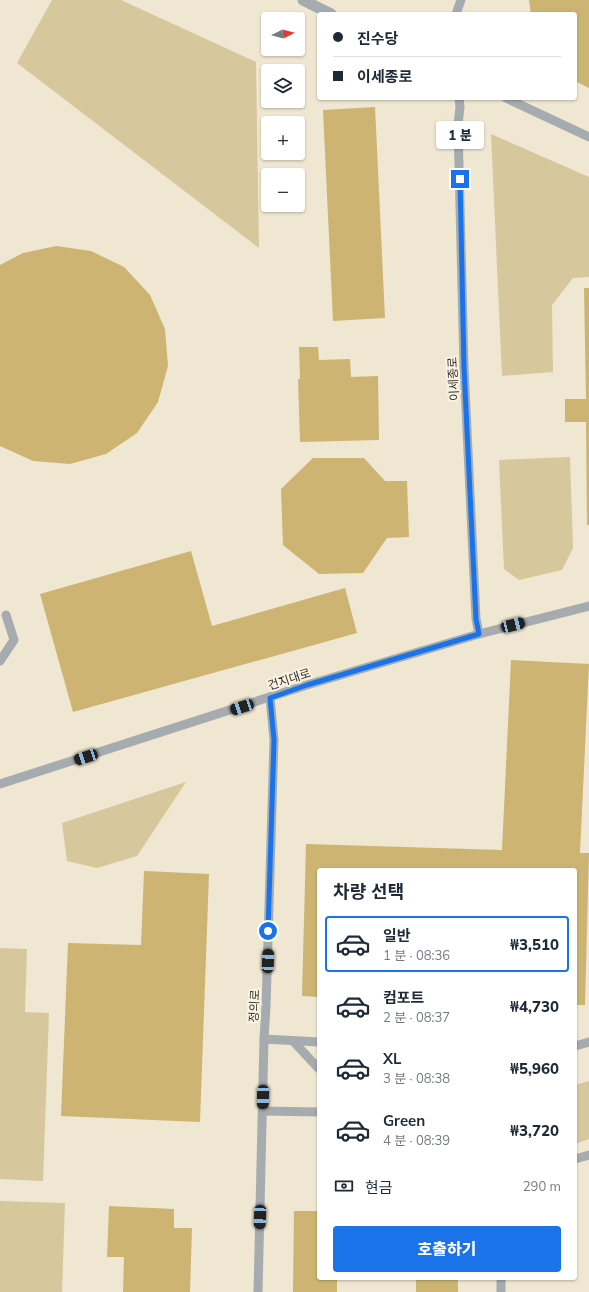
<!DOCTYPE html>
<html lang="ko">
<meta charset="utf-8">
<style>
:root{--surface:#fff;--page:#f6f6f7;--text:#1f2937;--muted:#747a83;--line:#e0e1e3;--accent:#1a73e8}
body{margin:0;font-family:Mulish,"Noto Sans KR",sans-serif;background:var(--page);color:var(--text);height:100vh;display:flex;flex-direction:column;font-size:15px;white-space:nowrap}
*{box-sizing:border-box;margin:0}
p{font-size:13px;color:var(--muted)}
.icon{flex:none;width:22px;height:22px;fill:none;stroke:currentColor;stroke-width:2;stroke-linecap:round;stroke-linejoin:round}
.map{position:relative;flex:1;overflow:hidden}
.side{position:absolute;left:317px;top:868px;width:260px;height:412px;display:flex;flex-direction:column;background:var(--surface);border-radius:4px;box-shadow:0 1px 3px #0004}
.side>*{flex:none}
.banner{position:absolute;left:317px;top:12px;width:260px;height:88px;border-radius:4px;box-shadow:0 1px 3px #0004;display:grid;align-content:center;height:88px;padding:0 16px;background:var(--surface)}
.needle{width:26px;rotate:84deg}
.tools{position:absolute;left:261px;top:12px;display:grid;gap:8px}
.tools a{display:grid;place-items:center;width:44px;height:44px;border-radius:4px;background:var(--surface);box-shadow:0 1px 3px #0004;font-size:20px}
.end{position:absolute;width:18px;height:18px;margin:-9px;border:5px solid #1a73e8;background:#fff;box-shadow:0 0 0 2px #fff}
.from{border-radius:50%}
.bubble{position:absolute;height:28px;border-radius:4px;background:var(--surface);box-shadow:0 1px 3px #0004;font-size:13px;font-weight:800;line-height:28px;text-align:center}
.car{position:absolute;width:12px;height:24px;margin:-12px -6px;border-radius:5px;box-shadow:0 0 3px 1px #0007;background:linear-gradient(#222 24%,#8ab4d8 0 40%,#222 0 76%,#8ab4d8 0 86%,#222 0)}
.banner b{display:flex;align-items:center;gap:14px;height:38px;font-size:15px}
.banner b+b{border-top:1px solid var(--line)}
.banner i{width:10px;height:10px;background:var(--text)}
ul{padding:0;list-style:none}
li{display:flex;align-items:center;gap:12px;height:56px;margin:0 8px 6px;padding:0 8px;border:2px solid transparent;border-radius:4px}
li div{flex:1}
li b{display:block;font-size:15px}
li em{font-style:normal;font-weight:800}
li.current{border-color:var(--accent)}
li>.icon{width:36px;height:36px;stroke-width:1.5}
h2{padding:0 16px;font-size:18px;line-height:48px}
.pay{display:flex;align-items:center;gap:10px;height:44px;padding:0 16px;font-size:15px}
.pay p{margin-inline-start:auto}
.cta{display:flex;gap:8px;margin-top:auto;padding:8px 16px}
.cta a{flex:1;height:46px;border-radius:4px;background:var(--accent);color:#fff;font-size:16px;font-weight:800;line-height:46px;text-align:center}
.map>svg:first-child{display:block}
.built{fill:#efe7d1;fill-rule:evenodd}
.green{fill:#d7c79c}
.building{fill:#cdb472}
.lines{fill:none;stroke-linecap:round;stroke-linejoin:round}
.service{stroke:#a6abb0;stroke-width:9}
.pedestrian{stroke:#a6abb0;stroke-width:11}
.route{stroke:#1a73e8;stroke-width:5}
.labels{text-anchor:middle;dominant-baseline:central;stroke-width:4;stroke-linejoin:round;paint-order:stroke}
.street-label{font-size:12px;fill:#312f29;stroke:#f9f3e3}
</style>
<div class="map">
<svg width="589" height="1292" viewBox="0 0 589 1292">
<rect width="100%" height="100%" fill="#f9f3e3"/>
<path class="built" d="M0,0H589V1292H0ZM319,14H575V98H319ZM268,19H298V49H268ZM268,71H298V101H268ZM268,123H298V153H268ZM268,175H298V205H268ZM319,870H575V1278H319Z"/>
<g class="green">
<polygon points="52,0 121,0 256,62 259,248 17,63"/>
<polygon points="491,134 589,177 589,277 573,278 552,305 553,372 502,376"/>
<polygon points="570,457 573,548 562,570 519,580 504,569 499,460"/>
<polygon points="186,782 137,856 97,868 67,861 62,823"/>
<polygon points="0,948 27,949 25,1012 49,1013 43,1181 0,1179"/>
<polygon points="589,1081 589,1139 575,1144 575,1085"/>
<polygon points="0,1201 65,1203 62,1292 0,1292"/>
</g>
<g class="building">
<polygon points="529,0 589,0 589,88 575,81 575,14 531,14"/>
<polygon points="375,107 385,318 333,321 323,110"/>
<polygon points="56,246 91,251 124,267 150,295 165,329 168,366 158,402 137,433 106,454 70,464 33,461 0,446 0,265 23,253"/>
<polygon points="584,288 589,288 589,525 587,525 586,422 565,422 565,399 586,399"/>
<polygon points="299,347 318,347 319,360 350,359 351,377 378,376 379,440 300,442 298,379 300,379"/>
<polygon points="313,458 364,458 385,481 407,481 409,537 387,538 363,573 319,574 283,545 281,489"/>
<polygon points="191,551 212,626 345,588 357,633 73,712 40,594"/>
<polygon points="511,660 589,664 580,853 589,853 585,1005 575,1005 575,870 319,870 319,997 302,996 306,844 502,850"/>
<polygon points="144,871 209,874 200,1122 61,1116 68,943 141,945"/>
<polygon points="109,1206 174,1209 174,1228 192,1228 190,1292 123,1292 124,1257 107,1257"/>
<polygon points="294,1211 319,1211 319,1278 337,1278 337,1292 293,1292"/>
<rect x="416" y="1278" width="42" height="14"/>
</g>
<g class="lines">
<g class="service">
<polyline points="456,14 461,0"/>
<polyline points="459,98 460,107 458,125 464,367 476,619 479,634"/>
<polyline points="506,98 589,137"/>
<polyline points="0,661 14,640 6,615"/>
<polyline points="0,784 307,685 479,634 589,606"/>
<polyline points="264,1039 319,1042"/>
<polyline points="293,1041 319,1069"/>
<polyline points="575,1046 589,1042"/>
<polyline points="263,1111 319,1112"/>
<polyline points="575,1159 589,1155"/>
<polyline points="258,1292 264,1039 266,1006 274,740 270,697"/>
<polyline points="501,1292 501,1278"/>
</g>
<polyline class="pedestrian" points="303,0 331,14"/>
</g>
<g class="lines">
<polyline class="route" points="268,931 274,740 270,698 307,685 479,634 476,619 464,367 460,179"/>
</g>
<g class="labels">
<g class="street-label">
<text transform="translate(453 379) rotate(-93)">이세종로</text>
<text transform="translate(289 679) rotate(-18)">건지대로</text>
<text transform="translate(254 1006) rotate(-87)">정의로</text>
</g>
</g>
</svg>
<div class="tools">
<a><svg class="needle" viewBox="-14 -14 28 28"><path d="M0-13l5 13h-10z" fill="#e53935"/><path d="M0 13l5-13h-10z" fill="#747a83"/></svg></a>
<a><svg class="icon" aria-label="layers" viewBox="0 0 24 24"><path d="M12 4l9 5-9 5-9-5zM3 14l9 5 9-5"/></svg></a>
<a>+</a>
<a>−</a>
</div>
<i class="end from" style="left:268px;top:931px"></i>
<i class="end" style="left:460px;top:179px"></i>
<div class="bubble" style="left:436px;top:121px;width:48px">1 분</div>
<i class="car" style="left:513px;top:625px;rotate:76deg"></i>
<i class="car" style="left:242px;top:707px;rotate:252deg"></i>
<i class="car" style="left:86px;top:757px;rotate:252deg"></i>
<i class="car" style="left:268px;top:961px;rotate:2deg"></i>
<i class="car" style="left:263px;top:1097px;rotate:181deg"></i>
<i class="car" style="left:260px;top:1217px;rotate:182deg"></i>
<div class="banner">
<b><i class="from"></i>진수당</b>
<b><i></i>이세종로</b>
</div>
<section class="side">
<h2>차량 선택</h2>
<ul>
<li class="current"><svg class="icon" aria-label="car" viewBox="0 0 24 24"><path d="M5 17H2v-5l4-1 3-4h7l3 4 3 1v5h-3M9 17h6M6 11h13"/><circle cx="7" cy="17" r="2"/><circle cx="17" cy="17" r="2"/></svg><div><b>일반</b><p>1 분 · 08:36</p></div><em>₩3,510</em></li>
<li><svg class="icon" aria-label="car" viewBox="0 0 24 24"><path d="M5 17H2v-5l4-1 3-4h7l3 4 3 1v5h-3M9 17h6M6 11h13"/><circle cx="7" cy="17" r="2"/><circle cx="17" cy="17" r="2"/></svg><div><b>컴포트</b><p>2 분 · 08:37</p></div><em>₩4,730</em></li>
<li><svg class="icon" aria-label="car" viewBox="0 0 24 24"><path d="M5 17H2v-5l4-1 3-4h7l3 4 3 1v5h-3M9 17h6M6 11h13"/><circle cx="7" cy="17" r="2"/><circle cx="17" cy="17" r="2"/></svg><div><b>XL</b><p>3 분 · 08:38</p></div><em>₩5,960</em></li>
<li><svg class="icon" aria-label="car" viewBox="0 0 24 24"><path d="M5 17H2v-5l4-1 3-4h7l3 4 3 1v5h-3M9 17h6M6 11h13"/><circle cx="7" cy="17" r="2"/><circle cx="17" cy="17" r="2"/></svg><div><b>Green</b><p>4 분 · 08:39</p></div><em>₩3,720</em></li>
</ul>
<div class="pay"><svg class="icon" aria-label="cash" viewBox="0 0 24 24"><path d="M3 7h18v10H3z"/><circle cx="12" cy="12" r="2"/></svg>현금<p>290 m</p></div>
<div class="cta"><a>호출하기</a></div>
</section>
</div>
